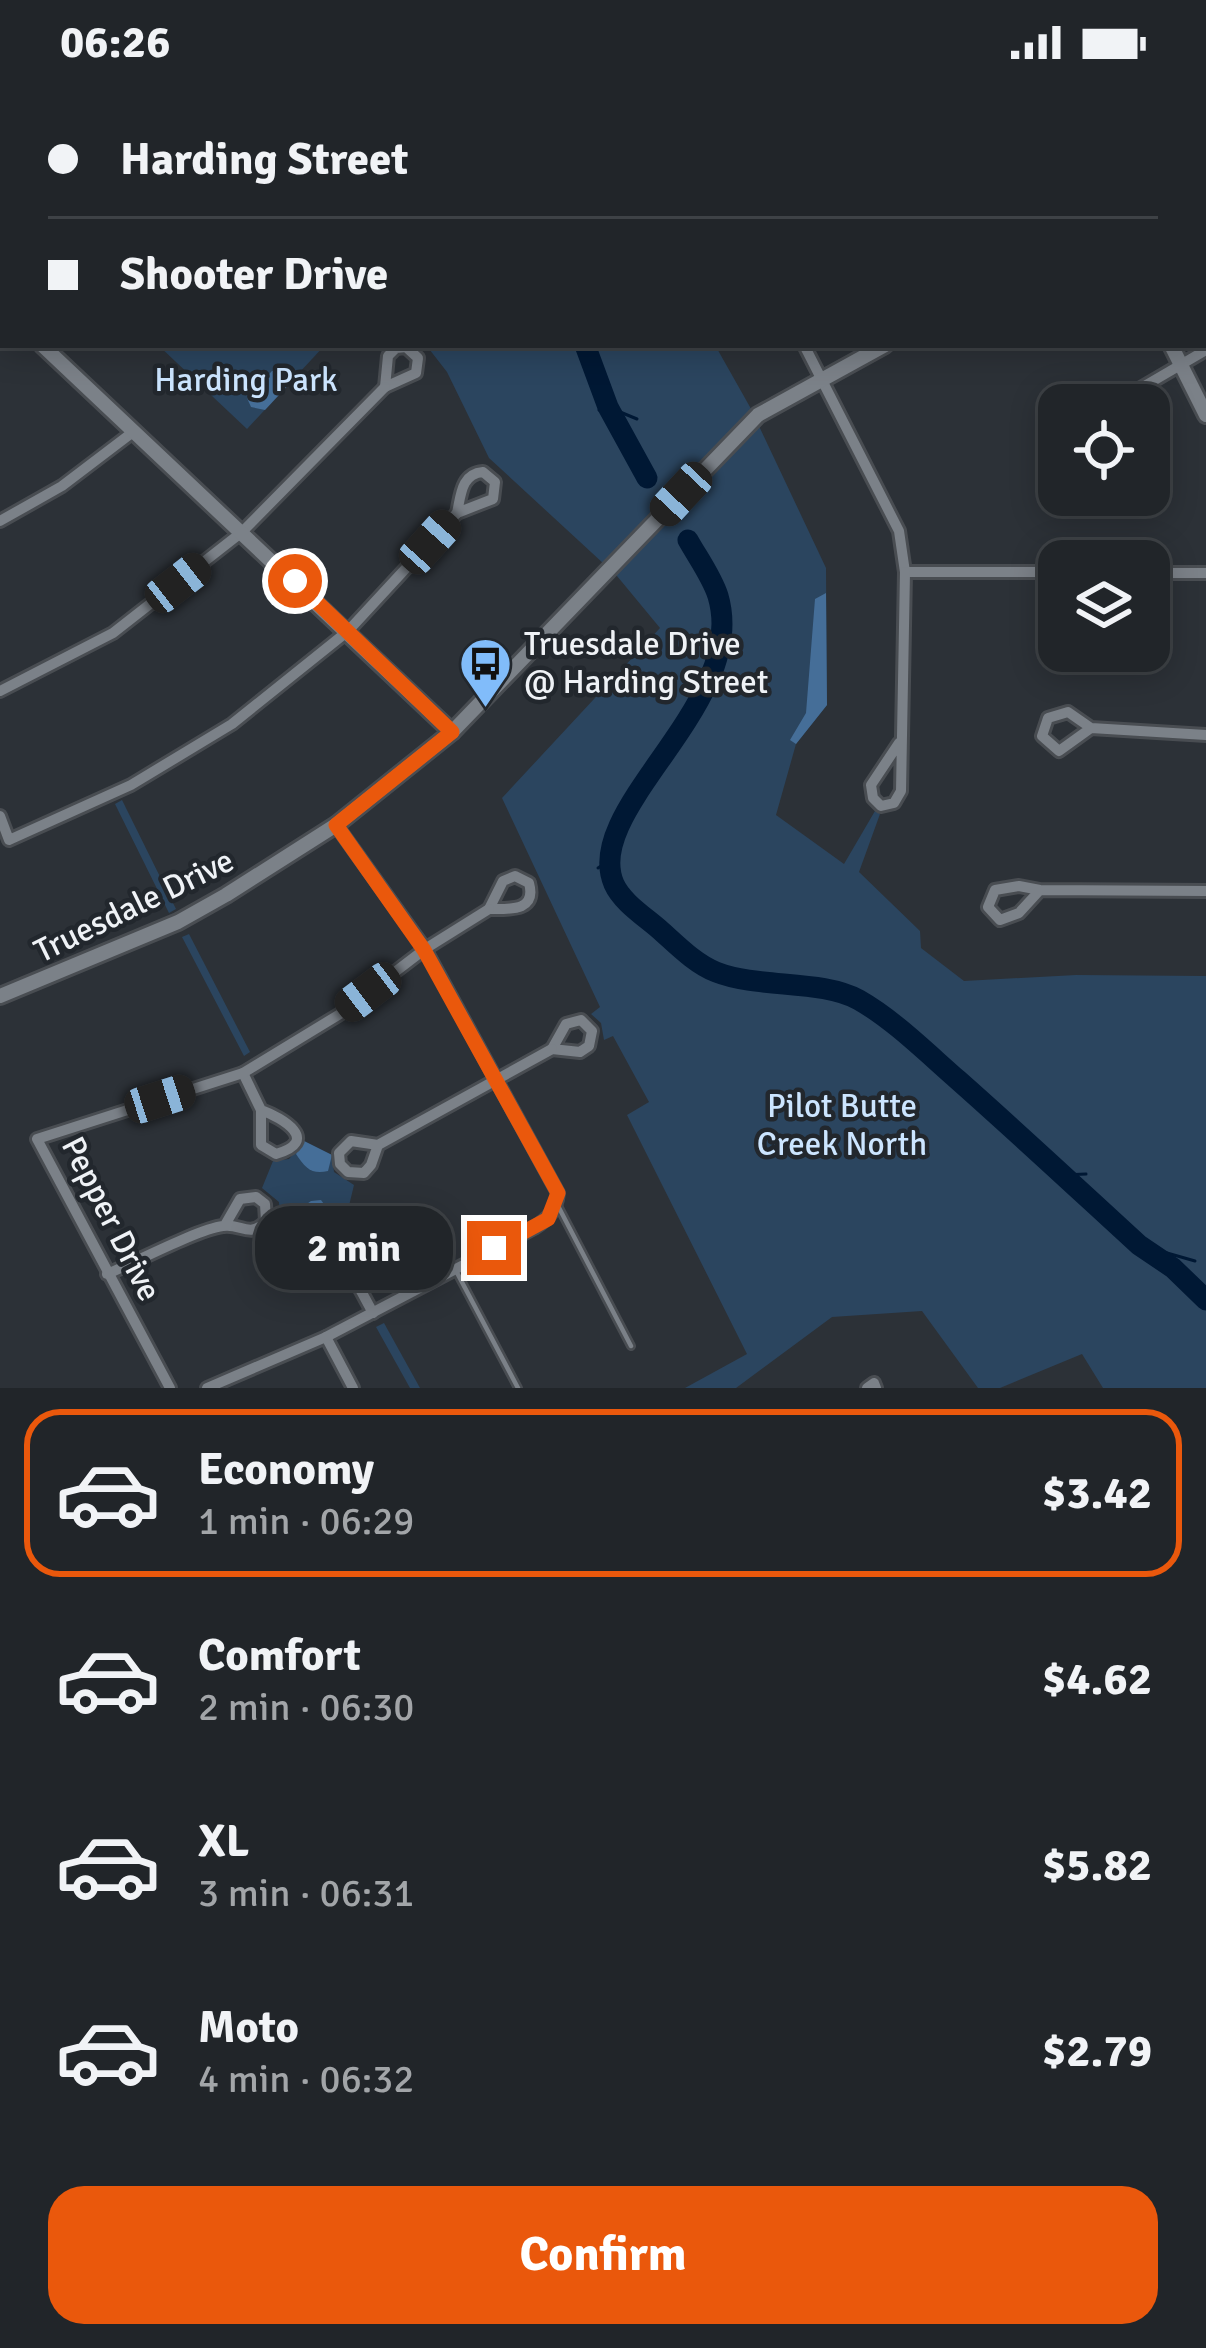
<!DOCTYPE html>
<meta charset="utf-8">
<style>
:root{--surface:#212529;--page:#292d31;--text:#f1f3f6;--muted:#a2a5a8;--line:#3e4246;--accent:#ea580c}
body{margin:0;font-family:Signika,sans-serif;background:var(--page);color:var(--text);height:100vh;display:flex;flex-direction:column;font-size:45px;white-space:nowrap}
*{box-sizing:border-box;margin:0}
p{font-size:39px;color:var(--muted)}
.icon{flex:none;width:66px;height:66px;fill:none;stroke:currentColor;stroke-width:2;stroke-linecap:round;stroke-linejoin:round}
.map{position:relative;height:1304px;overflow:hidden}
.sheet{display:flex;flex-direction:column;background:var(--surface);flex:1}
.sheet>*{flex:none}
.hud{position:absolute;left:0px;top:0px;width:1206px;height:264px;box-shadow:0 6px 30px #0003,0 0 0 3px var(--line);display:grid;align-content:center;height:264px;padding:0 48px;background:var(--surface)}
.controls{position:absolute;left:1038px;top:300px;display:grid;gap:24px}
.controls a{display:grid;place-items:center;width:132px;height:132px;border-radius:24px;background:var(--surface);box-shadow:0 6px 30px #0003,0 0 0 3px var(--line);font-size:60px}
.end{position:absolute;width:54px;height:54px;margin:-27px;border:15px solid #ea580c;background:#fff;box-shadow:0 0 0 6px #fff}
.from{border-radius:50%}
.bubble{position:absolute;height:84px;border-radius:36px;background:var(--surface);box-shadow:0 6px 30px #0003,0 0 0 3px var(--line);font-size:39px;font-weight:800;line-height:84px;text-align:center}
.car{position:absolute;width:36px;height:72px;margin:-36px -18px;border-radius:15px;box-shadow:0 0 9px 3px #0007;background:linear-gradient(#222 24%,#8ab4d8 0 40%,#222 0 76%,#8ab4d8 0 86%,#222 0)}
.hud b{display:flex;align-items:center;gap:42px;height:114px;font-size:45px}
.hud b+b{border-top:3px solid var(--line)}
.hud i{width:30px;height:30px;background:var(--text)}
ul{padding:21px 0 0;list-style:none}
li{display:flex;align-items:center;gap:36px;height:168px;margin:0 24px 18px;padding:0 24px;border:6px solid transparent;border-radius:36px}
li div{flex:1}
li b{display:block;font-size:45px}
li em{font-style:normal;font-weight:800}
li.active{border-color:var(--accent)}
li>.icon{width:108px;height:108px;stroke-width:1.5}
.action{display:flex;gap:24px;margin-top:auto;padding:24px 48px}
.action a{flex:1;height:138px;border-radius:36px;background:var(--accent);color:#fff;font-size:48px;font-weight:800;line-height:138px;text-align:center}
.status{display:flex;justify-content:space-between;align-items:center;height:84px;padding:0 60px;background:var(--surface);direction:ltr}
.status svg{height:33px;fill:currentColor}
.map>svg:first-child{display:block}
.built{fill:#303a45}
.green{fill:#2b455f}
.forest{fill:#456e98}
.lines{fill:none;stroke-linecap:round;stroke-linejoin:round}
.stream{stroke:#001834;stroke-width:3}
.river{stroke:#001834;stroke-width:21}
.service-casing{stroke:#494d52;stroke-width:10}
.minor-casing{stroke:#494d52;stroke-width:16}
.tertiary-casing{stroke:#494d52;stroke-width:20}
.service{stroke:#7b8188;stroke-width:4.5}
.minor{stroke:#7b8188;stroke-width:10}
.tertiary{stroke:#7b8188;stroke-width:14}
.route{stroke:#ea580c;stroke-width:15}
.labels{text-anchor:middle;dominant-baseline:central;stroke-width:9;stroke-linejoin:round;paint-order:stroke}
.park-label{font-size:33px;fill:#cce5ff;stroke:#22272d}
.poi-label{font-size:33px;fill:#eff2f6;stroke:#22272d;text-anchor:start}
.street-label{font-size:33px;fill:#eff2f6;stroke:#22272d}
</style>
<div class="status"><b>06:26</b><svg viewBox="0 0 49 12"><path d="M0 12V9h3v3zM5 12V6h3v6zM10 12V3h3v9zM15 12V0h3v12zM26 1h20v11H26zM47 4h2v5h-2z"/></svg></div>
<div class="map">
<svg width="1206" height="1304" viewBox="0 0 1206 1304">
<rect width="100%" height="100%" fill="#2c3137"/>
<polygon class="built" points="1054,0 1206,0 1206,68 1203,70 1203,3"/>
<g class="green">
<polygon points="0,0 750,0 3,3 0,138"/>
<polygon points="158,261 325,261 247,345"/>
<polygon points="426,261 715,261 750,323 826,484 827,621 796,660 776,731 844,780 875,727 880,730 859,788 920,847 921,864 964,897 1076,891 1206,892 1206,1304 1103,1304 1082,1270 1000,1304 978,1304 922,1227 832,1233 736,1304 685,1304 747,1270 627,1031 649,1018 613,952 604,956 601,939 591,930 600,923 502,714 660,544 617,492 489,374 447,288"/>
<polygon points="122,716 176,825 169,829 115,720"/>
<polygon points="189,850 250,968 244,972 182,853"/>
<polygon points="304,1057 332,1071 334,1088 354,1101 347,1130 327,1127 318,1135 310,1151 280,1139 279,1118 262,1104 273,1077 289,1075"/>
<polygon points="384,1239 420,1304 410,1304 376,1243"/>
</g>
<g class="forest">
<polygon points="284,284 293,296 265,326 251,323 247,314 272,287"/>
<polygon points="826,509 827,621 796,660 790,656 806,629 815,515"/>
<path d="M304,1057L332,1071L328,1087C312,1091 305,1084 296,1070Z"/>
<polygon points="321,1116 326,1123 310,1151 280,1139 311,1117"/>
</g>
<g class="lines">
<g class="stream">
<polyline points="608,323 637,335"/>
<polyline points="599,326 605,316"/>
<polyline points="598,784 610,776"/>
<polyline points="1040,1079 1040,1071"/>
<polyline points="1063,1091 1086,1090"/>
<polyline points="1139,1161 1195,1177"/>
</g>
<g class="river">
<polyline points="569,0 570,3"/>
<polyline points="585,261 608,323 647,394"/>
<path d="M688,456C698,474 712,493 718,512C750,620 581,724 614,800C622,818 644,832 659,845C676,860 695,880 716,888C759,905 821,895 859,916C894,936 927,969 958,996C1019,1050 1079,1106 1139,1161L1173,1184L1206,1216"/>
</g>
<defs>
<g id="service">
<polyline points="557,1120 631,1262"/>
<polyline points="455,1185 518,1304"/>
</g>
<g id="minor">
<polyline points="804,261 899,447 905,488 1059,488"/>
<polygon points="406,263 418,274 416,289 385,303 388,272 396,264"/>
<polyline points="1072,321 1082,316 1116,316"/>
<polyline points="1112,321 1206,266"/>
<path d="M483,388L495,398L493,415L457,429C461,411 461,390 483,388Z"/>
<polyline points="0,437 62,402 133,348"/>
<polyline points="1149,489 1206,489"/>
<polyline points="0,607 113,549 242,448 385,303"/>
<polyline points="1091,644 1059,667 1042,652 1048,634 1068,628 1091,644 1206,651"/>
<polyline points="899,659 871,701 873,714 881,722 894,719 901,707 905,488"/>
<polyline points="0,732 9,756 131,701 232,640 348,547 457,429"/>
<path d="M515,792L529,799C537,828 509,825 489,825L503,797Z"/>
<polyline points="1040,806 1019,829 1000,836 988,823 995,806 1019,802 1040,806 1206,807"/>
<polygon points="581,936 592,947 589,962 580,968 552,965 566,940"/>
<path d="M243,989L261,1026V1061L276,1070C321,1057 283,1034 261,1026"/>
<polyline points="378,1061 351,1057 339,1069 340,1080 348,1088 364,1089 371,1081 378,1061 552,965"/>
<polyline points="347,1181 318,1165 314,1154 322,1139 333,1137 347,1146 347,1181 373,1229"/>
<path d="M107,1190C134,1179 198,1145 223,1142C241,1139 250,1155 266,1137L265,1120L256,1113L240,1115L225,1141"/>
<polyline points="326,1253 353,1304"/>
<polyline points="170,1304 37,1055 243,989 340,930 425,865 489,825"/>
<path d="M207,1304L326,1253L534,1144C548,1135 556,1127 558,1109L425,865L336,741"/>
<polyline points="867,1304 874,1299 876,1304"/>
</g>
<g id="tertiary">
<polyline points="1027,0 1029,3"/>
<polyline points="1203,88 1206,87"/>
<polyline points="0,221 3,224"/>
<polyline points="42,261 452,648"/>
<polyline points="1171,261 1206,331"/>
<polyline points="0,912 178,838 226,811 336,741 452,648 758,331 885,261"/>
</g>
</defs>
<use href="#service" class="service-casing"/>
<use href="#minor" class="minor-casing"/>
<use href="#tertiary" class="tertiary-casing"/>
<use href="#service" class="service"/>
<use href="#minor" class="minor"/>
<use href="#tertiary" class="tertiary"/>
</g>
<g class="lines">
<polyline class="route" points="295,497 452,648 336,741 424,866 558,1109 548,1135 494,1164"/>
</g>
<defs>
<symbol id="bus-pin" viewBox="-11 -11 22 30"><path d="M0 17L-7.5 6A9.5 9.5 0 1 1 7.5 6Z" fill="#81bcfa" stroke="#22272d"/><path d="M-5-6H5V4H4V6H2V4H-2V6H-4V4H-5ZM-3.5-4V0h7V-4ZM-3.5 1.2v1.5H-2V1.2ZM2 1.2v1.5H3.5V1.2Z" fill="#111"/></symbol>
</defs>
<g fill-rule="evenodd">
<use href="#bus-pin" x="456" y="550" width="59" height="81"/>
</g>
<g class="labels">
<g class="park-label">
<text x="246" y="296">Harding Park</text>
<text x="842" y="1022">Pilot Butte<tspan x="842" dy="38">Creek North</tspan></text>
</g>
<g class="poi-label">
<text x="524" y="560">Truesdale Drive<tspan x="524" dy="38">@ Harding Street</tspan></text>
</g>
<g class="street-label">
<text transform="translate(134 822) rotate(-26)">Truesdale Drive</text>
<text transform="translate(111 1135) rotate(63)">Pepper Drive</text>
</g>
</g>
</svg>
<div class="controls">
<a><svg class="icon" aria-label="locate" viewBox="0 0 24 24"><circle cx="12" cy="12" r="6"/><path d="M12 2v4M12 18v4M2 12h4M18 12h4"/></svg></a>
<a><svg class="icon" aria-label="layers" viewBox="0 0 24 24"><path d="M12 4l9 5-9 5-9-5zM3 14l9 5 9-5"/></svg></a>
</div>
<i class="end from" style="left:295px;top:497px"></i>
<i class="end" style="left:494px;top:1164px"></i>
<div class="bubble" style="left:255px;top:1122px;width:198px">2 min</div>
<i class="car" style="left:681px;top:410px;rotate:223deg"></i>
<i class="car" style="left:430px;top:458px;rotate:42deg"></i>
<i class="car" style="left:178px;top:499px;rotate:52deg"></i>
<i class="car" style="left:368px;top:908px;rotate:233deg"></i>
<i class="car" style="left:160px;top:1015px;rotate:72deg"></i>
<div class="hud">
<b><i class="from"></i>Harding Street</b>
<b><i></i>Shooter Drive</b>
</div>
</div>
<section class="sheet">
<ul>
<li class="active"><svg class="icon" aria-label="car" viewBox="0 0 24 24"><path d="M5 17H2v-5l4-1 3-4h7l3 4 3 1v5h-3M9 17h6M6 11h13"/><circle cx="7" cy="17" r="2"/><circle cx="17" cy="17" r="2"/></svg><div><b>Economy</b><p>1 min · 06:29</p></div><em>$3.42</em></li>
<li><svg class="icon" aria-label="car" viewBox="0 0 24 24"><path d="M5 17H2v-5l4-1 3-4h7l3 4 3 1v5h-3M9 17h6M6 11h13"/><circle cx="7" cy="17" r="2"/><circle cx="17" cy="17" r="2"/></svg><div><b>Comfort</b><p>2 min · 06:30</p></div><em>$4.62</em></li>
<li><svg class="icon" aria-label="car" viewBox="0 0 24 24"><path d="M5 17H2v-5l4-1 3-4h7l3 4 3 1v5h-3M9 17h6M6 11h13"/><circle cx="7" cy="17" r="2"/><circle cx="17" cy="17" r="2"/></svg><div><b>XL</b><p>3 min · 06:31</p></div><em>$5.82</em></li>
<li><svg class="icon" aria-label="car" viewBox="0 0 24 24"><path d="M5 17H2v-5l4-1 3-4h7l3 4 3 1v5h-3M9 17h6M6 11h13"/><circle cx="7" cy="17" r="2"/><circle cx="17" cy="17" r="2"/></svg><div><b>Moto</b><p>4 min · 06:32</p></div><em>$2.79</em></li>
</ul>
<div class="action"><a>Confirm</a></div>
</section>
